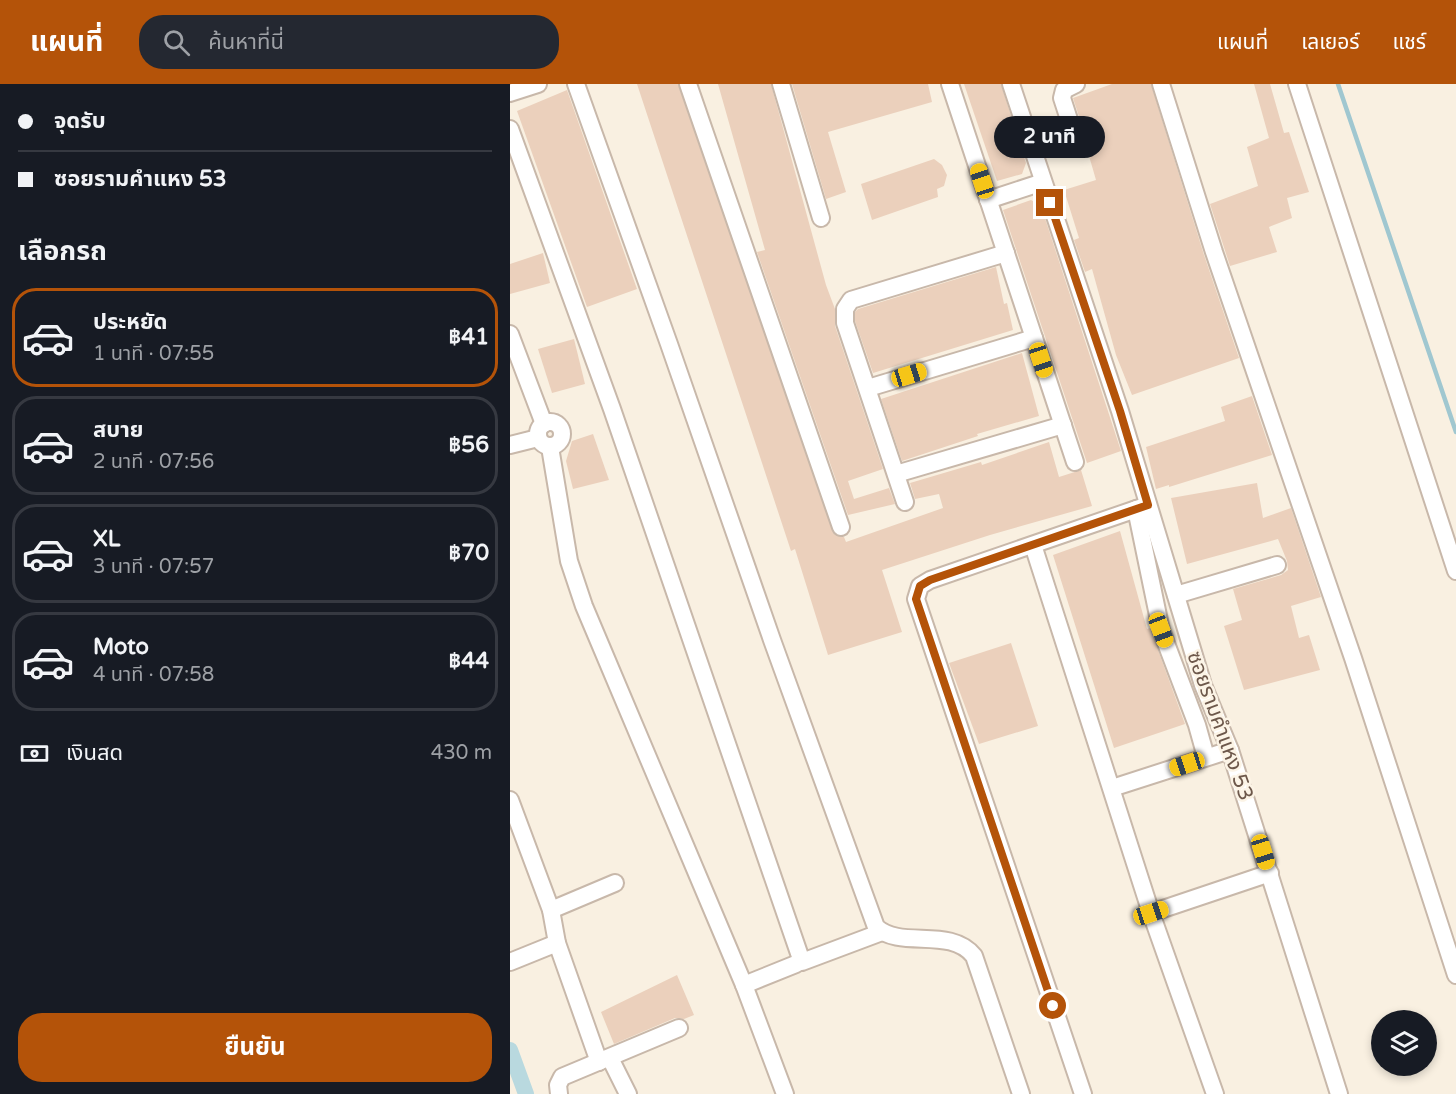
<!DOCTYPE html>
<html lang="th">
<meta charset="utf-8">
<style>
:root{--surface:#171b24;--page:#242831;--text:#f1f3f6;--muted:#9ea1a6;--line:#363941;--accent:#b45309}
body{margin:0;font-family:"Varela Round","Noto Sans Thai",sans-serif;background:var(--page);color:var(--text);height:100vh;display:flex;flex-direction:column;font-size:22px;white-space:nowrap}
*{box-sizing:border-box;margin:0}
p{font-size:20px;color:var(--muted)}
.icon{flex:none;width:33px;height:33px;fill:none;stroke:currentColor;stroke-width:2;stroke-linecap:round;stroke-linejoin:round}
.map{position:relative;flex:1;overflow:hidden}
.side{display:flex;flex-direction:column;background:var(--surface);width:510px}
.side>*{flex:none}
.guide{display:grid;align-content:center;height:132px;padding:0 18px;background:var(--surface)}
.tools{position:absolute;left:861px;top:926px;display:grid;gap:12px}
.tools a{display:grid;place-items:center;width:66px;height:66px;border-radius:50%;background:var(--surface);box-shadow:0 3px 9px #0003;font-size:30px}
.end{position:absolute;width:27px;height:27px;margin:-14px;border:8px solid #b45309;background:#fff;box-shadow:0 0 0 3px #fff}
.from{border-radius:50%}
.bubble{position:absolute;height:42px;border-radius:21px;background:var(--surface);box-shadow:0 3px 9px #0003;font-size:20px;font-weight:700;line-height:42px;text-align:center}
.car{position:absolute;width:18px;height:36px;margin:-18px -9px;border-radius:8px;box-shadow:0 0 4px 2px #0007;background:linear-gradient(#f5c518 24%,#345 0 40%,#f5c518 0 76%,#345 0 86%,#f5c518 0)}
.guide b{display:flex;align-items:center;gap:21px;height:57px;font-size:22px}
.guide b+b{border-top:2px solid var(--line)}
.guide i{width:15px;height:15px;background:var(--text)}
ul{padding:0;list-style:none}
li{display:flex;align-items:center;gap:18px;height:99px;margin:0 12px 9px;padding:0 6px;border:3px solid var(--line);border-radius:24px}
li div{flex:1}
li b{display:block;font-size:22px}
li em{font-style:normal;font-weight:700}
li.on{border-color:var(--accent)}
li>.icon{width:54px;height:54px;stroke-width:1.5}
h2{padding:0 18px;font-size:27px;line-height:72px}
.pay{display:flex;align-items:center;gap:15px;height:66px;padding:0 18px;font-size:22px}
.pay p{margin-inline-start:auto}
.cta{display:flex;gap:12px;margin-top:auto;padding:12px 18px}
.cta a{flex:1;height:69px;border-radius:24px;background:var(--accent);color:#fff;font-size:24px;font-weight:700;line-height:69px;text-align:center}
header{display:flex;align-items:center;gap:36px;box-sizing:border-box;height:84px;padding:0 30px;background:var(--accent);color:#fff}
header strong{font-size:28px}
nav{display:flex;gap:33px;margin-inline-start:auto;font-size:21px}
.search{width:420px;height:54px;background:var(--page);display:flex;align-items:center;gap:15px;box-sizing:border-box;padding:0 21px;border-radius:24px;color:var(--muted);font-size:22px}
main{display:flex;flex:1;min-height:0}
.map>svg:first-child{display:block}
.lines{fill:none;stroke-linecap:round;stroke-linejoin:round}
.stream{stroke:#a0c7d0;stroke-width:4.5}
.canal{stroke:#b9d9df;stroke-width:16}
.building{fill:#ebd0bc}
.minor-casing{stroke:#c8b8aa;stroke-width:20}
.minor{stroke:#fff;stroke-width:16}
.route{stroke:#b45309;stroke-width:8}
.labels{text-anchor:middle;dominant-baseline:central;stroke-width:5;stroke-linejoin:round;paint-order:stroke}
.street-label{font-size:21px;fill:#6d584b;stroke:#fcf4e6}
</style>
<header>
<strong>แผนที่</strong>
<div class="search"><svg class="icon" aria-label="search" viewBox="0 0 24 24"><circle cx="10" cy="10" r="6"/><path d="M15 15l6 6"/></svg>ค้นหาที่นี่</div>
<nav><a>แผนที่</a><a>เลเยอร์</a><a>แชร์</a></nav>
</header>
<main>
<section class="side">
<div class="guide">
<b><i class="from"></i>จุดรับ</b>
<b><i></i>ซอยรามคำแหง 53</b>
</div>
<h2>เลือกรถ</h2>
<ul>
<li class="on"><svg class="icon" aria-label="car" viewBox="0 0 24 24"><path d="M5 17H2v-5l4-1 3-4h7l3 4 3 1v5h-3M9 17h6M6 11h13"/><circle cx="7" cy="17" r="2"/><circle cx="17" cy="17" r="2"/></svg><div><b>ประหยัด</b><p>1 นาที · 07:55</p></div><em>฿41</em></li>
<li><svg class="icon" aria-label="car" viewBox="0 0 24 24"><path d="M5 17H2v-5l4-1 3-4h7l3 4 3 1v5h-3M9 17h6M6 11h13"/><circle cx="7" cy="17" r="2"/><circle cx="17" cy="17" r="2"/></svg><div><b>สบาย</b><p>2 นาที · 07:56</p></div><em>฿56</em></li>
<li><svg class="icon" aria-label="car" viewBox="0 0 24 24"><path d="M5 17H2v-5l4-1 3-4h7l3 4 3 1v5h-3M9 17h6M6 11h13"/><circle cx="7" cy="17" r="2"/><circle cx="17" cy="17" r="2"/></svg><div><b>XL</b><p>3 นาที · 07:57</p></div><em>฿70</em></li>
<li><svg class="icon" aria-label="car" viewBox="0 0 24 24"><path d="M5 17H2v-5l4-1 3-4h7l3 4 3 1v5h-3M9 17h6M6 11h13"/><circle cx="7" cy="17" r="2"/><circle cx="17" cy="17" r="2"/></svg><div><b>Moto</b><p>4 นาที · 07:58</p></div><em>฿44</em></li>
</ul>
<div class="pay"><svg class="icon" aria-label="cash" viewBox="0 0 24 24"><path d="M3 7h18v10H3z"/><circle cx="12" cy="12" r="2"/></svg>เงินสด<p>430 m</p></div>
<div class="cta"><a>ยืนยัน</a></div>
</section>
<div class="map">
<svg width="946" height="1010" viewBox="0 0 946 1010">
<rect width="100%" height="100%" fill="#f9f0e1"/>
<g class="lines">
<polyline class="stream" points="828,0 946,348"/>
<polyline class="canal" points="0,966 16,1010"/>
</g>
<g class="building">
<polygon points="127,0 168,0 324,450 334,453 336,458 433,424 429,410 405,415 400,399 471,378 472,381 539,358 549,393 571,386 582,422 480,451 372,486 392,548 318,571 285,465 281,467"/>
<polygon points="208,0 261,0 316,201 325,225 325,242 373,385 338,397 344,415 379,404 385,420 338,431 247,168 255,166"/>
<polygon points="282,0 418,0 422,18 318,48 336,108 316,115"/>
<polygon points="454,0 491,0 516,79 512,90 487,97"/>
<polygon points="602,0 641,0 694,171 729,274 622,311 606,271 582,185 575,188 564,156 569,154 554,106 586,96 575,58 575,51 563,14"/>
<polygon points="744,0 760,0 774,49 779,48 799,108 777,114 782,134 759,143 767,168 720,182 700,120 748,102 737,63 759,54"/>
<polygon points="57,6 127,205 77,223 7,27"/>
<polygon points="424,75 432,81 437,91 434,102 427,105 428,113 362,136 351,100"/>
<polygon points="521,116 531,122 611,367 577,379 493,126"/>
<polygon points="33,169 40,199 0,210 0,180"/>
<polygon points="486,183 494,220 497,219 503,246 363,289 345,237 345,228 348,225"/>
<polygon points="64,255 75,300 42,309 28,265"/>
<polygon points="512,269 529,332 467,350 468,352 392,377 371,315"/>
<polygon points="742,312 762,371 659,403 659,401 646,405 636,363 715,337 711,323"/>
<polygon points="83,350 99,396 63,405 56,377 62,357"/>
<polygon points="747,399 753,434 781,424 811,513 781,522 789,554 799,551 810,586 734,606 714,542 732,536 723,505 771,491 778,486 777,477 768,455 677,480 661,414"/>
<polygon points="610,447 637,545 640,544 675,640 604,664 543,471"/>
<polygon points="501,559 528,642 469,660 439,579"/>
<polygon points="167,891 184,931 174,935 165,934 104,960 91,928"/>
</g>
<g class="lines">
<defs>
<g id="minor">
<path d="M66,0L159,260L262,556L366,843C391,866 440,842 464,872L511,1010"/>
<polyline points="178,0 331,443"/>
<polyline points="271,0 311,134"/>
<polyline points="440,0 565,378"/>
<polyline points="501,0 610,327 693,601 720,666 829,1010"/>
<polyline points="651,0 704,168 843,574 946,891"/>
<polyline points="787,0 946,487"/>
<polyline points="0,9 28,0"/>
<polyline points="0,45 102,325 292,878 372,848"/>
<polyline points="565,54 552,14 554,6 566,0"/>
<polyline points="478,116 533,98"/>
<polyline points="0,250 34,340"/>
<polyline points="358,304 524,254"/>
<circle cx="40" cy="350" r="12"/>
<polyline points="0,361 28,354"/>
<polyline points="40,363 59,477 74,522 234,901 275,1010"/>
<polyline points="386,390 553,341"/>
<polyline points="395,418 335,239 335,225 341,216 496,169"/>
<polyline points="626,425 651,546 687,641 696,673"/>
<polyline points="523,461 641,829 705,1010"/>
<polyline points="666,511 767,481"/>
<polyline points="602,704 720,666"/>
<polyline points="0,716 41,826 47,859 89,978"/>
<polyline points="41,826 105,799"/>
<polyline points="641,829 760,789"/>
<polyline points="0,878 47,859"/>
<polyline points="234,901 286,880"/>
<polyline points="100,974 118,1010"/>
<polyline points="49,1010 48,1001 52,993 169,944"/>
<polyline points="573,1010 406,515 410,502 420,496 638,421"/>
</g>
</defs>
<use href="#minor" class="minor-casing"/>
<use href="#minor" class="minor"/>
</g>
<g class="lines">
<polyline class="route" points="540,119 610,327 638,421 420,496 410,502 406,515 543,922"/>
</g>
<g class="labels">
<g class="street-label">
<text transform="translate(710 642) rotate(70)">ซอยรามคำแหง 53</text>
</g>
</g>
</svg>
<div class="tools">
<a><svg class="icon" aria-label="layers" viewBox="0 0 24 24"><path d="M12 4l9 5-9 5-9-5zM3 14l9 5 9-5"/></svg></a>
</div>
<i class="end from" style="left:543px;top:922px"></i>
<i class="end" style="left:540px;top:119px"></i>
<div class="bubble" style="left:484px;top:32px;width:111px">2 นาที</div>
<i class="car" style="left:472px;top:97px;rotate:342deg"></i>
<i class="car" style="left:531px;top:276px;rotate:162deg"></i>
<i class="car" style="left:399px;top:291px;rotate:73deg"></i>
<i class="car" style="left:651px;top:546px;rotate:159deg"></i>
<i class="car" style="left:677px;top:680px;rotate:252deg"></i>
<i class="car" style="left:753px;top:768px;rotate:163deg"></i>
<i class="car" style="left:641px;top:829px;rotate:72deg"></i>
</div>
</main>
